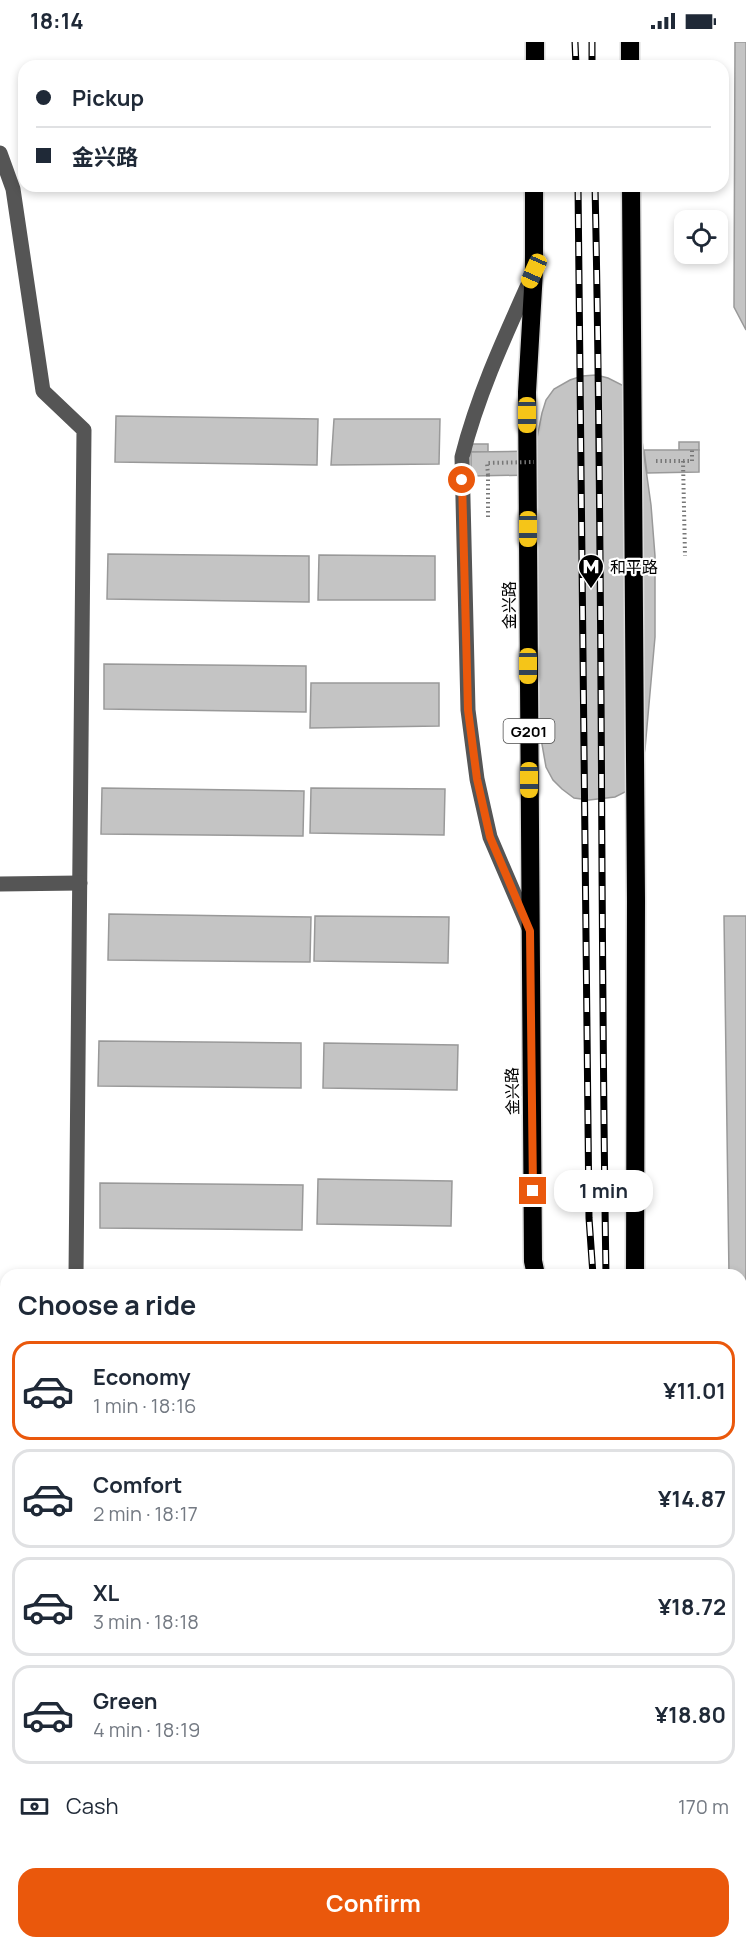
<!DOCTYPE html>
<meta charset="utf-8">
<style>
:root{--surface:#fff;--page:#f6f6f7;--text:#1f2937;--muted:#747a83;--line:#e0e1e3;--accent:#ea580c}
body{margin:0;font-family:Manrope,"Noto Sans SC",sans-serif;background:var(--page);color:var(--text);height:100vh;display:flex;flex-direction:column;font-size:22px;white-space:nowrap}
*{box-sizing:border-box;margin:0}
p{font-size:20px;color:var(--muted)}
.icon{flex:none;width:33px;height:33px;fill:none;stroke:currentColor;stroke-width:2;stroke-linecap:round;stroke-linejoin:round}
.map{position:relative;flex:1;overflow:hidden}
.sheet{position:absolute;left:0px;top:1227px;width:747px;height:680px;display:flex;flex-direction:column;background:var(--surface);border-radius:18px 18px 0 0;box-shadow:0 3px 9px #0003}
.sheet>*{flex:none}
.banner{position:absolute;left:18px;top:18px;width:711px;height:132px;border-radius:18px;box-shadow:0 3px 9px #0003;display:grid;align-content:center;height:132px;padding:0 18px;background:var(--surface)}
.fabs{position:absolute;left:674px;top:168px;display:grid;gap:12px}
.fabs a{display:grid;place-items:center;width:54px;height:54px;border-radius:12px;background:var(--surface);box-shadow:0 3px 9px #0003;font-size:30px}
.end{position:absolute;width:27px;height:27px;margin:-14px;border:8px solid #ea580c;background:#fff;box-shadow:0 0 0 3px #fff}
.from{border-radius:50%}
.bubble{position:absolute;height:42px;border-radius:18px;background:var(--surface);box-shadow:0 3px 9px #0003;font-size:20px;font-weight:700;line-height:42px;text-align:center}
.car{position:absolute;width:18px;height:36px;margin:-18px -9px;border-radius:8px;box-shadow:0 0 4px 2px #0007;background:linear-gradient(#f5c518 24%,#345 0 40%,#f5c518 0 76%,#345 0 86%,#f5c518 0)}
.banner b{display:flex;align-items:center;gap:21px;height:57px;font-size:22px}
.banner b+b{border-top:2px solid var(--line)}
.banner i{width:15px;height:15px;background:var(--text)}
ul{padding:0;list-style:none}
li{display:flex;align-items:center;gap:18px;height:99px;margin:0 12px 9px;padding:0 6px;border:3px solid var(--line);border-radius:18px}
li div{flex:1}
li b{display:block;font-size:22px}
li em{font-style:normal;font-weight:700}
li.on{border-color:var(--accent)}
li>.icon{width:54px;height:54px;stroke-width:1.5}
h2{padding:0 18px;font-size:27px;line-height:72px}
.pay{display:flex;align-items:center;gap:15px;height:66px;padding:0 18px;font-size:22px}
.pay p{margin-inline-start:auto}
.button{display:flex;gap:12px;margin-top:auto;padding:12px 18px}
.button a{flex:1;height:69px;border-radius:18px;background:var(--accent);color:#fff;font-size:24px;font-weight:700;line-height:69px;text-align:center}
.status{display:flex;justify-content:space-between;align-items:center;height:42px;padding:0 30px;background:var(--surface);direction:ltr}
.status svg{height:16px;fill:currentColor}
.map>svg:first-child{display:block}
.building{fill:#c4c4c4;stroke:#999;stroke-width:1.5}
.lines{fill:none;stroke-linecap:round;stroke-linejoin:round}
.major-casing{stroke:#dbdbdb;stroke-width:18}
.highway-casing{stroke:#dbdbdb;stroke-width:21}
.path{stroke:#777;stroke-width:4;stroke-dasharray:1.5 3;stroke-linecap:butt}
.minor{stroke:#555;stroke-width:15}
.major{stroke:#000;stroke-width:15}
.highway{stroke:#000;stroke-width:18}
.rail-casing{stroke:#000;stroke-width:7}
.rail{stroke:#fff;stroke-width:4.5;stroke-dasharray:14;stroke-linecap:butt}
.path-bridge{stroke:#777;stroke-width:4;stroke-dasharray:1.5 3;stroke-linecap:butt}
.route{stroke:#ea580c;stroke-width:8}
.labels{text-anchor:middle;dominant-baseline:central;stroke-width:4.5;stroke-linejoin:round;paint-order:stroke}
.shield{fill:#fff;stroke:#4c4c4c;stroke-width:1.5}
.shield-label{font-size:15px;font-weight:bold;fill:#000}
.poi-label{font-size:16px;fill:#000;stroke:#fff;text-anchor:start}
.street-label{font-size:16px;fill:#000;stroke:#fff}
</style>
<div class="status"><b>18:14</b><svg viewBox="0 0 49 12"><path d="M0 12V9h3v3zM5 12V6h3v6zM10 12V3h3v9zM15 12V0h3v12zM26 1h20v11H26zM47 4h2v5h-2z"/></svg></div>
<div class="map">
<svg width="746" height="1906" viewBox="0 0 746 1906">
<rect width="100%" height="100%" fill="#fff"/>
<g class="building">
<polygon points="735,0 746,0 746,288 734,265"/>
<polygon points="596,333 608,336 624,344 637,363 651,463 655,514 655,595 645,707 641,728 627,749 615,755 589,758 574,756 562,747 553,738 546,725 536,668 530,465 536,401 542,371 546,358 554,347 570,338 582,334"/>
<polygon points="116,374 318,377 317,423 115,420"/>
<polygon points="334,377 440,377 439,422 331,423"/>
<rect x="679" y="400" width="20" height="8"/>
<rect x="471" y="402" width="17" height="8"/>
<polygon points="644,408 699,408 699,430 647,431"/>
<polygon points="536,409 533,433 471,434 471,410"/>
<polygon points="108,512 309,514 309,560 107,557"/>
<polygon points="319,513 435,514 435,558 318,558"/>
<polygon points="104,622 306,624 306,670 104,667"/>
<polygon points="311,641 439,641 439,684 310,686"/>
<polygon points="102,746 304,749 303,794 101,792"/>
<polygon points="311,746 445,747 444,793 310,791"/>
<polygon points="109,872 311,875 310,920 108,918"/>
<polygon points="315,874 449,875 448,921 314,919"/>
<polygon points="724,874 746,874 746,1288 741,1288 741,1233 729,1233"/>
<polygon points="99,999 301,1001 301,1046 98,1044"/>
<polygon points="324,1001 458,1003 457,1048 323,1046"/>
<polygon points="318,1137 452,1139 451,1184 317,1182"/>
<polygon points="100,1141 303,1143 302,1188 100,1186"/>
</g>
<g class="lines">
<defs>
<polyline id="major" points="0,1383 6,1383"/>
<g id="highway">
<polyline points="630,0 630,24"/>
<polyline points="535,24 535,0"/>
<polyline points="534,144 534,229 527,350 533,1219 536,1233"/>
<polyline points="631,144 636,859 635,1233"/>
<polyline points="741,1740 746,1760"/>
<polyline points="704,1900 705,1906"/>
</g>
</defs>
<use href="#major" class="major-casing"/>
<use href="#highway" class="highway-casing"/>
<g class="path">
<polyline points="656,419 683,419 685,514"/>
<polyline points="683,419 692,419 692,408"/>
<polyline points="488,433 488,478"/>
</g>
<g class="minor">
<polyline points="0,111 13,147 43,349 84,388 76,1233"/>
<polyline points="0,842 80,841"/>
<path d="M529,886L490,795L477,737L468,668L462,415C478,352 505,294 532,234"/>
<polyline points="741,1379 746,1379"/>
<polyline points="79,1900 79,1906"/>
</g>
<use href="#major" class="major"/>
<use href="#highway" class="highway"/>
<defs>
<g id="rail">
<polyline points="575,0 576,24"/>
<polyline points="592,0 592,24"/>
<polyline points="578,144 589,1176 593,1233"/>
<path d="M595,144C603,507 600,870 606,1233"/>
<polyline points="741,1826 746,1847"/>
<polyline points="741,1900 742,1906"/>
</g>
</defs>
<use href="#rail" class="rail-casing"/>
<use href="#rail" class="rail"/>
<polyline class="path-bridge" points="488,433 487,421 534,420"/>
</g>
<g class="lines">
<polyline class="route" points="462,438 468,668 477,737 490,795 530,889 533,1149"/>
</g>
<defs>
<symbol id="metro-pin" viewBox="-11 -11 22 30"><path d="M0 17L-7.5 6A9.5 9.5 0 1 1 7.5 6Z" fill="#000" stroke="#fff"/><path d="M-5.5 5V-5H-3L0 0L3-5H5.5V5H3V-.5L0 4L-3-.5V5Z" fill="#fff"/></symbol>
</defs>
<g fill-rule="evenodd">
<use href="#metro-pin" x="576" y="510" width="30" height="40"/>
</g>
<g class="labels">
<rect class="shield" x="503.5" y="677" width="51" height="24" rx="4.5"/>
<g class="shield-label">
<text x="529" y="689">G201</text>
</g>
<g class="poi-label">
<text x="610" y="525">和平路</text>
</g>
<g class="street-label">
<text transform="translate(509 563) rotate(-90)">金兴路</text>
<text transform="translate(512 1049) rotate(-91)">金兴路</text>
</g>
</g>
</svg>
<div class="fabs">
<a><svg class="icon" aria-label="locate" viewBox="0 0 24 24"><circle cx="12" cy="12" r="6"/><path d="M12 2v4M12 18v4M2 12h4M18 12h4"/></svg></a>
</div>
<i class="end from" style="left:462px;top:438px"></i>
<i class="end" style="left:533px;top:1149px"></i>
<div class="bubble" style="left:554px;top:1128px;width:99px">1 min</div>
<i class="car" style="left:534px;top:229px;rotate:204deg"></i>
<i class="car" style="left:527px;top:373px;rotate:180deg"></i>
<i class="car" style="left:528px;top:487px;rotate:180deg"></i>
<i class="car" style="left:528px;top:624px;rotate:180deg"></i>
<i class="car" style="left:529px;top:738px;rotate:180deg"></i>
<div class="banner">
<b><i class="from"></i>Pickup</b>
<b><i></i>金兴路</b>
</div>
<section class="sheet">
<h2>Choose a ride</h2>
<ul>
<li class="on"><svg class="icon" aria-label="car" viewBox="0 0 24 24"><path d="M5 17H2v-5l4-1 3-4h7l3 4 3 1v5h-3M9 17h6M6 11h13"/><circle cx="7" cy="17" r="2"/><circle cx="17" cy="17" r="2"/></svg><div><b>Economy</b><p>1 min · 18:16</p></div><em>¥11.01</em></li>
<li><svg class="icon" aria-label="car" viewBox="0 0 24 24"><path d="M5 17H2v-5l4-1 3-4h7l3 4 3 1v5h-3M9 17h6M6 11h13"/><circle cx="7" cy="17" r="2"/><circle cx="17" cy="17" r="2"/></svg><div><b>Comfort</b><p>2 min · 18:17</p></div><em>¥14.87</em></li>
<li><svg class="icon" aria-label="car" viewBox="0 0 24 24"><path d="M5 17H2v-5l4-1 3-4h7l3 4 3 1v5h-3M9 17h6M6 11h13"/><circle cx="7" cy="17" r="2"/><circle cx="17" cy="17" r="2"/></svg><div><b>XL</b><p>3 min · 18:18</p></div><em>¥18.72</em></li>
<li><svg class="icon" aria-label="car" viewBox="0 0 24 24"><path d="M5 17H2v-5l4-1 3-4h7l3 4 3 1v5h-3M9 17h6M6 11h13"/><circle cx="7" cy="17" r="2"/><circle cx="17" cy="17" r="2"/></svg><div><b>Green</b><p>4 min · 18:19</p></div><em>¥18.80</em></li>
</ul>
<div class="pay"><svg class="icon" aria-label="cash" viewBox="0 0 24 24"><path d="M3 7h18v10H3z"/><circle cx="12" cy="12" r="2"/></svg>Cash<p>170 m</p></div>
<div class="button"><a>Confirm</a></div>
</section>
</div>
